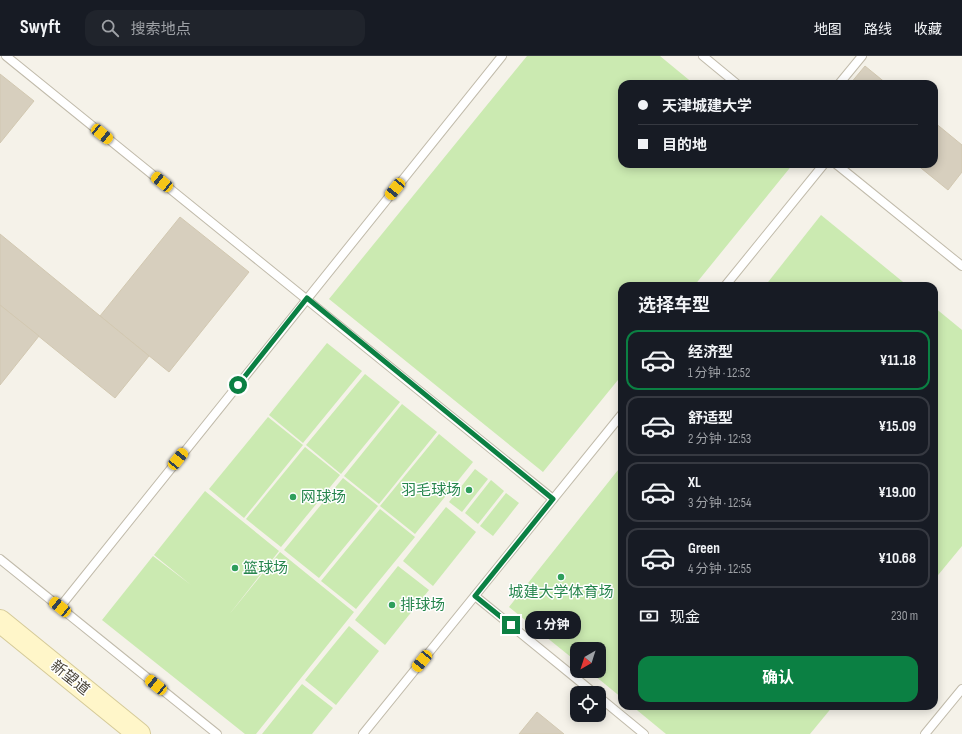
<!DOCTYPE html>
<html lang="zh">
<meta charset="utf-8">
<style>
:root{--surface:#171b24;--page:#20242c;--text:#f1f3f6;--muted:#9ea1a6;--line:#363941;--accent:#0b8043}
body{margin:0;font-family:"Sofia Sans Condensed","Noto Sans SC",sans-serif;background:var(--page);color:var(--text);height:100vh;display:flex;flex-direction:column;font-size:15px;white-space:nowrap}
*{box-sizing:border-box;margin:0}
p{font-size:13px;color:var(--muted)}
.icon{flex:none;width:22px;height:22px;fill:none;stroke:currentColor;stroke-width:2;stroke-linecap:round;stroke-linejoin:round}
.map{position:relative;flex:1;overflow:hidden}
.sheet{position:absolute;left:618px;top:226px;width:320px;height:428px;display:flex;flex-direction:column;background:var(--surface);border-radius:12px;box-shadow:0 2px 10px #0003}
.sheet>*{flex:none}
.top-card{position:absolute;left:618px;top:24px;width:320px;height:88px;border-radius:12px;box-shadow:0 2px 10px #0003;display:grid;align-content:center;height:88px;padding:0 20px;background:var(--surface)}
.needle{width:26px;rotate:219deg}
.buttons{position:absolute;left:570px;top:586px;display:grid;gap:8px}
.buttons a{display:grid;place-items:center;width:36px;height:36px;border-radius:8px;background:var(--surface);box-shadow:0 2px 10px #0003;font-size:20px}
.end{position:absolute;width:18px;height:18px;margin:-9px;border:5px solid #0b8043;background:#fff;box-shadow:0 0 0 2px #fff}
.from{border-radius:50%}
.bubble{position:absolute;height:28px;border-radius:12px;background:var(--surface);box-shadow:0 2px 10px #0003;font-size:13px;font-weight:700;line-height:28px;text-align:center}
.car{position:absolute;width:12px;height:24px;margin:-12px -6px;border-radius:5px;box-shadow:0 0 3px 1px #0007;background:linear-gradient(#f5c518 24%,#345 0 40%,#f5c518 0 76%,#345 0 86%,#f5c518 0)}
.top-card b{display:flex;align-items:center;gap:14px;height:38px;font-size:15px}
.top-card b+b{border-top:1px solid var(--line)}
.top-card i{width:10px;height:10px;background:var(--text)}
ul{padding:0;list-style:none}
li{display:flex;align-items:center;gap:12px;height:60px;margin:0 8px 6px;padding:0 12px;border:2px solid var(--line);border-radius:12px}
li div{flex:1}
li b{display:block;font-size:15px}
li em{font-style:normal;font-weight:700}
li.on{border-color:var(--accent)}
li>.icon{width:36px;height:36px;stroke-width:1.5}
h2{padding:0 20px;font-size:18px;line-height:48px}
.pay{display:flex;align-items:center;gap:10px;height:44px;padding:0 20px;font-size:15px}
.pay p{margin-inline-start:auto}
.primary-button{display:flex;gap:8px;margin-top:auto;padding:8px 20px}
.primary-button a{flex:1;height:46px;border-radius:12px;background:var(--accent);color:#fff;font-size:16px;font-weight:700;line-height:46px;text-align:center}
header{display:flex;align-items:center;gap:24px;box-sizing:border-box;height:56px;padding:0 20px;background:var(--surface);border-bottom:1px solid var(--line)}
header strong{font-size:19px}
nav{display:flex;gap:22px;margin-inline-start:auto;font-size:14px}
.search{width:280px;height:36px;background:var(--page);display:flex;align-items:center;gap:10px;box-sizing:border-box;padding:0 14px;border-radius:12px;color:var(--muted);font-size:15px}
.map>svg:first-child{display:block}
.green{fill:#cbeab1}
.building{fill:#d7cfbe;stroke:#d2c8b1}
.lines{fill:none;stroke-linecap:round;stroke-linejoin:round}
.lane-casing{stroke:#c1bbab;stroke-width:10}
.secondary-casing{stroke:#d5ca98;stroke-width:24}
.lane{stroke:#fff;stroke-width:8}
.secondary{stroke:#fff6c9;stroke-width:22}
.route{stroke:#0b8043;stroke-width:5}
.leisure-dot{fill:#2e9e5b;stroke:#fff;stroke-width:1.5}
.labels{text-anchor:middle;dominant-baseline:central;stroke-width:3;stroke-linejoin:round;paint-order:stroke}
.leisure-label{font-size:15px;fill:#27864d;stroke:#fff;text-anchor:start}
.street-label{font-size:15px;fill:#494337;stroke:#fff}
</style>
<header>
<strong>Swyft</strong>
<div class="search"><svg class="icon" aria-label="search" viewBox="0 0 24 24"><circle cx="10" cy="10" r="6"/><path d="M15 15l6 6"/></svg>搜索地点</div>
<nav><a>地图</a><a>路线</a><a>收藏</a></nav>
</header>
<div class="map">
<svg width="962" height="678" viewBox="0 0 962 678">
<rect width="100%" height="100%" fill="#f5f2e9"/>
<g class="green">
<polygon points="527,0 660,0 694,28 622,28 622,108 793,108 694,230 622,230 622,319 543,416 329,243"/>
<polygon points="821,159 908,230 765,230"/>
<polygon points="934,251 962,274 962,490 934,524"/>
<polygon points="327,287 362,315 303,387 269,359"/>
<polygon points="365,318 400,346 341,418 306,389"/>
<polygon points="402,348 437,376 379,448 344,420"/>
<polygon points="268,361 303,389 244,462 209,433"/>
<polygon points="439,378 473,406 415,478 380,450"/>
<polygon points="305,391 340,419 281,491 246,463"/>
<polygon points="622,409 622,642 589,615 599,615 599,593 577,593 577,606 509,551"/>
<polygon points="475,413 488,423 462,456 449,446"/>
<polygon points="343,422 378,450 319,522 284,494"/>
<polygon points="491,424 504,435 478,468 465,457"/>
<polygon points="205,435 279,495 228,560 280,496 354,556 256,678 245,678 102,564 153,500 191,529 154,499"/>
<polygon points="506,437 519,447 493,480 480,470"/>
<polygon points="446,451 476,476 433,530 403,505"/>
<polygon points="380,453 415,481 356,553 321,525"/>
<polygon points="398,510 429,534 385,589 355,564"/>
<polygon points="349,570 379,595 336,649 305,624"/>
<polygon points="302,628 333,652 312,678 262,678"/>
<polygon points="632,650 833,650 810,678 666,678"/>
</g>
<g class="building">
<polygon points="865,10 887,28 850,28"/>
<polygon points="0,18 34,45 0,87"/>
<polygon points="934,66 962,89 962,116 948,134 916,108 934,108"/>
<polygon points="180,161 249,216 169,316 100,260"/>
<polygon points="0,178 149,300 115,342 0,249"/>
<polygon points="0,249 39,280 0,329"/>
<polygon points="537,656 564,678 519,678"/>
</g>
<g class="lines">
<defs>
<g id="lane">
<polyline points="6,0 553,443"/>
<polyline points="703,0 737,28"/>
<polyline points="839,28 862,0"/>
<polyline points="836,108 962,210"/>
<polyline points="725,230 824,108"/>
<polyline points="0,503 217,678"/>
<polyline points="475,540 594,637"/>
<polyline points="60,551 502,0"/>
<polyline points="599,641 644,678"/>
<polyline points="363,678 622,358"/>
<polyline points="925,678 962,633"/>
</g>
<polyline id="secondary" points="0,565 139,678"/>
</defs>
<use href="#lane" class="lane-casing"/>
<use href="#secondary" class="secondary-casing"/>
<use href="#lane" class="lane"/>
<use href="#secondary" class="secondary"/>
</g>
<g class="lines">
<polyline class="route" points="238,329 307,242 553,443 475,540 511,569"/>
</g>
<g class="leisure-dot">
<circle cx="469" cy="434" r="4"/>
<circle cx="293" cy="441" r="4"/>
<circle cx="235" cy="512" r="4"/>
<circle cx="561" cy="521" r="4"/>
<circle cx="392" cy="549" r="4"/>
</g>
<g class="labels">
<g class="leisure-label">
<text x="461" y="434" text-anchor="end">羽毛球场</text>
<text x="301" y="441">网球场</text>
<text x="243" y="512">篮球场</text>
<text x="561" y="536" text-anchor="middle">城建大学体育场</text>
<text x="400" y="549">排球场</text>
</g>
<g class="street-label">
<text transform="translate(70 622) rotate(39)">新望道</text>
</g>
</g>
</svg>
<div class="buttons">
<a><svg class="needle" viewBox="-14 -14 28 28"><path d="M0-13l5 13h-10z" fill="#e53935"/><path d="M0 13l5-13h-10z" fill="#9ea1a6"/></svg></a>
<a><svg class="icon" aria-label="locate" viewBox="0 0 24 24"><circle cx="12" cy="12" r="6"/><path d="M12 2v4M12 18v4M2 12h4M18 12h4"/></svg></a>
</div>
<i class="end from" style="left:238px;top:329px"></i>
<i class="end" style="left:511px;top:569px"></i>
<div class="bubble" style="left:525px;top:555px;width:56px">1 分钟</div>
<i class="car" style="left:102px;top:78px;rotate:129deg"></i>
<i class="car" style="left:162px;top:126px;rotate:309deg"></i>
<i class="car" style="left:395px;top:133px;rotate:219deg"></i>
<i class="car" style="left:178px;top:403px;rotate:39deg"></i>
<i class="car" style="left:60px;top:551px;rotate:309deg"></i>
<i class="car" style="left:422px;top:605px;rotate:219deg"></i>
<i class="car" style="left:156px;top:629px;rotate:309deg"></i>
<div class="top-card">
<b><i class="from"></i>天津城建大学</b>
<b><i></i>目的地</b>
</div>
<section class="sheet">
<h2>选择车型</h2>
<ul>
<li class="on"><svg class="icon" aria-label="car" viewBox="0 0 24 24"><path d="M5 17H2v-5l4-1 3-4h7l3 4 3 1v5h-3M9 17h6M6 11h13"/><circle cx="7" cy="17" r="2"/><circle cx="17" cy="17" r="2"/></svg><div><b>经济型</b><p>1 分钟 · 12:52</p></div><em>¥11.18</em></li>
<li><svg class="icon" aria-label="car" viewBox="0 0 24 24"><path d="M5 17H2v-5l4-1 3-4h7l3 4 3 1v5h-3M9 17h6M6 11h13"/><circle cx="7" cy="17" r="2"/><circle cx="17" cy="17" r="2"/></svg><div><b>舒适型</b><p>2 分钟 · 12:53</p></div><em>¥15.09</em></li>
<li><svg class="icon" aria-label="car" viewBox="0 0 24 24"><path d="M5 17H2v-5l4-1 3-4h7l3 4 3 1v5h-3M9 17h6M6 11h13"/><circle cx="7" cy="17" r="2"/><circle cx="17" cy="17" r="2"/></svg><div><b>XL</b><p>3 分钟 · 12:54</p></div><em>¥19.00</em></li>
<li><svg class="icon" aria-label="car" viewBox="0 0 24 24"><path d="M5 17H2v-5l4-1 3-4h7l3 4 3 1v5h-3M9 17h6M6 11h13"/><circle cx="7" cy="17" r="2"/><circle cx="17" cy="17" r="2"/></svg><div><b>Green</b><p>4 分钟 · 12:55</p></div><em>¥10.68</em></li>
</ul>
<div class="pay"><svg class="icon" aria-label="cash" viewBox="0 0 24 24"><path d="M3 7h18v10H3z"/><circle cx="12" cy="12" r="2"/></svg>现金<p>230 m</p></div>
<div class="primary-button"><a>确认</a></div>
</section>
</div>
